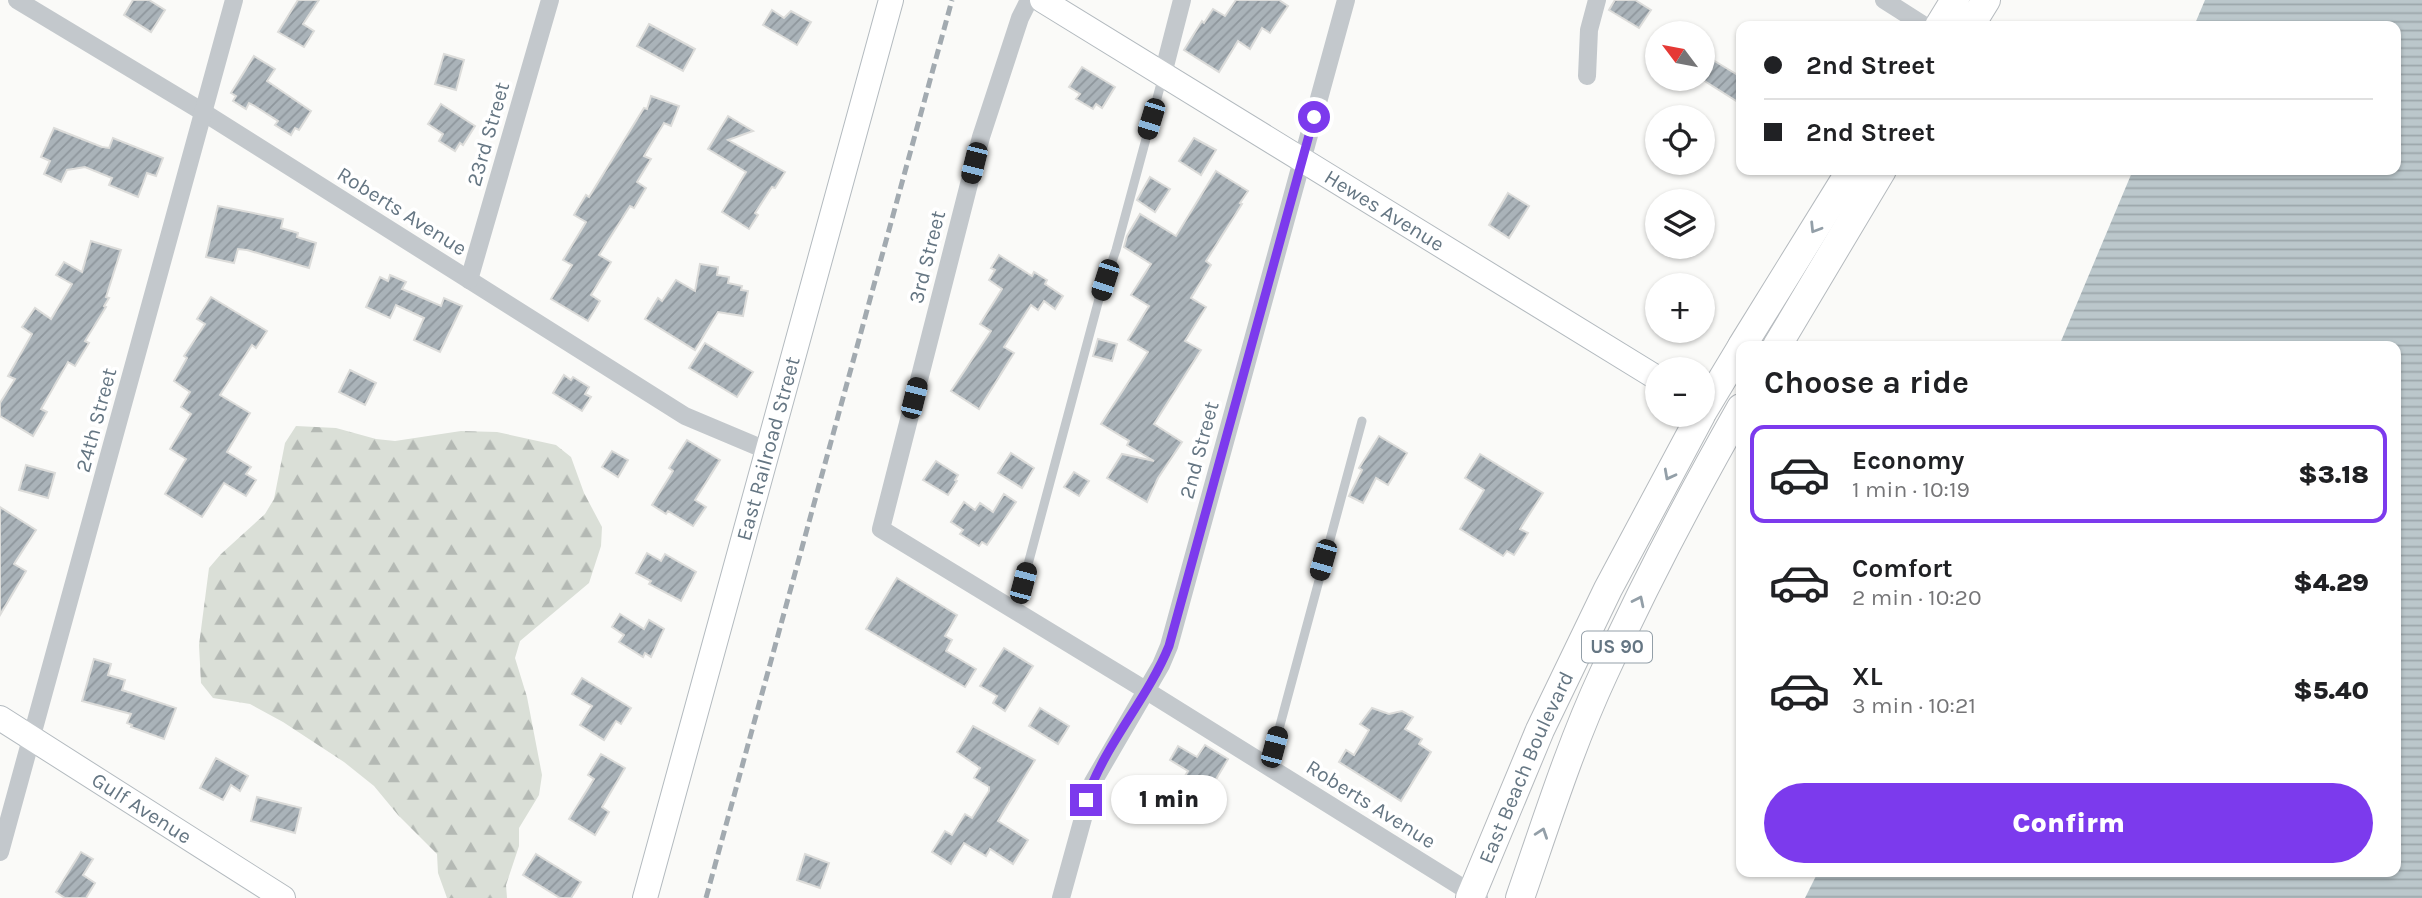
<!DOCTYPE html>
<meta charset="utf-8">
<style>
:root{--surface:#fff;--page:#f6f6f6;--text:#202124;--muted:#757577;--line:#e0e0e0;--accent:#7c3aed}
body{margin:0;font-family:Karla,sans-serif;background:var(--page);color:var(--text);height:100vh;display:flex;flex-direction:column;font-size:26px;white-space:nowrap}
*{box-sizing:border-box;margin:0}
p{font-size:23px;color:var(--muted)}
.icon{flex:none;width:38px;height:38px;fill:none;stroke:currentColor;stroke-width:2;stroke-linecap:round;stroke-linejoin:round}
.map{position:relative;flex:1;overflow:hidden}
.drawer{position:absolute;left:1736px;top:341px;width:665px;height:536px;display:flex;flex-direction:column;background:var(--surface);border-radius:14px;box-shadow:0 2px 5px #0004}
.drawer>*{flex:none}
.guide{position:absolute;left:1736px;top:21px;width:665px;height:154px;border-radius:14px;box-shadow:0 2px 5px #0004;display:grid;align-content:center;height:154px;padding:0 28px;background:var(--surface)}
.needle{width:46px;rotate:302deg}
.controls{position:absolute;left:1645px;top:21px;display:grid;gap:14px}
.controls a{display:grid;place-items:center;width:70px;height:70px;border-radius:50%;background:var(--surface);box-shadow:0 2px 5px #0004;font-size:35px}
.end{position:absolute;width:32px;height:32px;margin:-16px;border:9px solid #7c3aed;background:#fff;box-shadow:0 0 0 4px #fff}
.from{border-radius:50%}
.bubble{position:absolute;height:49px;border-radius:24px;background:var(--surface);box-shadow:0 2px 5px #0004;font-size:23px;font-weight:800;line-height:49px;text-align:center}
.car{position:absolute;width:21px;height:42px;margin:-21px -10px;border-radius:9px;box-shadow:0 0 5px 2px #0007;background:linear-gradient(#222 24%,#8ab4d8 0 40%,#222 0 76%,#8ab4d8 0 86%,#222 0)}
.guide b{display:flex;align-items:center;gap:24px;height:66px;font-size:26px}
.guide b+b{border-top:2px solid var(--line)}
.guide i{width:18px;height:18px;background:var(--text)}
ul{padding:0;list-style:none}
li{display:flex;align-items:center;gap:21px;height:98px;margin:0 14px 10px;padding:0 14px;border:4px solid transparent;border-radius:14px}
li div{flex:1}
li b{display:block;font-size:26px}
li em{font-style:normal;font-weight:800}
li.current{border-color:var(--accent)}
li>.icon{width:63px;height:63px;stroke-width:1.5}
h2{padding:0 28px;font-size:32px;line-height:84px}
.cta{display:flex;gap:14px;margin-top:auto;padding:14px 28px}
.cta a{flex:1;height:80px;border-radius:42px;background:var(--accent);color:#fff;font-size:28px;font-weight:800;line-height:80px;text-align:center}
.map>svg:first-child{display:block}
.forest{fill:url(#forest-firs)}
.water{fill:url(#water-rules)}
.building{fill:url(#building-hatch);stroke:#dcdcda;stroke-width:2}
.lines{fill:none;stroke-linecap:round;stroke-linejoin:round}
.secondary-casing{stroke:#b3babf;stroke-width:26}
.primary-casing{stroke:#b5babe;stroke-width:30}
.lane{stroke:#c3c8cc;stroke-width:9}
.street{stroke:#c3c8cc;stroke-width:18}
.secondary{stroke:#fff;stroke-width:24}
.primary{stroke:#fff;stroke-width:28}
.rail{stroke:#a2aab0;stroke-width:5;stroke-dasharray:10 5;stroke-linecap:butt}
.oneway{stroke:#939fa8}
.route{stroke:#7c3aed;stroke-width:9}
.labels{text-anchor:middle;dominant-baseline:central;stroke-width:7;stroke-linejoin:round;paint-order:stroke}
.shield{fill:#fff;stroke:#939fa8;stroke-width:2}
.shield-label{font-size:19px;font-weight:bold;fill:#657683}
.street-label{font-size:21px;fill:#657683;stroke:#fff}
</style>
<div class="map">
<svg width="2422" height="898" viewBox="0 0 2422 898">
<defs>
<pattern id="forest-firs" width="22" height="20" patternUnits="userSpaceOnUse" patternTransform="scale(1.75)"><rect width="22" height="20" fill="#dadfd7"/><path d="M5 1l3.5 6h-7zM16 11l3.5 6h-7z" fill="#b4b9b4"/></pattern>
<pattern id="water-rules" width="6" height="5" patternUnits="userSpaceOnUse" patternTransform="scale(1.75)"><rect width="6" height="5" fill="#bbc7cb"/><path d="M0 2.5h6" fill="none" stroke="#9ca6aa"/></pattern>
<pattern id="building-hatch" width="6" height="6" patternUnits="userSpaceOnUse" patternTransform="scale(1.75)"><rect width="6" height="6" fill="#aab3b9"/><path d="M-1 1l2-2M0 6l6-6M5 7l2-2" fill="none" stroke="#8e969c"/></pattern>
</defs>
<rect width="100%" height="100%" fill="#fafaf8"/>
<polygon class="forest" points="296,426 336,428 376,439 395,441 461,431 497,432 556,445 571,457 584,493 602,527 601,546 589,583 520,641 515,658 527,697 542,775 539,795 519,828 519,846 506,885 507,898 447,898 438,873 437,854 398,815 374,786 344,762 283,722 250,704 213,698 201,683 199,645 209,568 221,554 265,514 274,499 285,443"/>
<polygon class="water" points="2205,0 2422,0 2422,898 1805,898 1818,872 2396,872 2396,346 2059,346 2133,170 2396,170 2396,26 2194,26"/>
<g class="building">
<polygon points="133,0 149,0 165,10 151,32 124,15"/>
<polygon points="298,0 319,0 303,24 314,31 304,47 278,32"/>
<polygon points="1236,0 1279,0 1288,6 1270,33 1262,28 1250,49 1238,41 1219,72 1184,50 1202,21 1204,23 1213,9 1225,16"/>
<polygon points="1615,0 1635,0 1651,10 1639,28 1609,10"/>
<polygon points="772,10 784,18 791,11 811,22 797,45 763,25"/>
<polygon points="649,24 695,49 683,71 637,46"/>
<polygon points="444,54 464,60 456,90 435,84"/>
<polygon points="1703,54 1741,77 1741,104 1703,80"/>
<polygon points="254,56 275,69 267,81 311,111 299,130 295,128 291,135 275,125 278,121 253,105 249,103 246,109 233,101 236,96 231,93"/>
<polygon points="1082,67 1115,87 1102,108 1096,104 1093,109 1076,99 1080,94 1069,87"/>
<polygon points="651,96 679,106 671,126 664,123 644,156 651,159 637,182 646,188 634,208 630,206 599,255 611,262 591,295 600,301 588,321 551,299 572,265 563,260 586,222 574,215 586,195 589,197 644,108 647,109"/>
<polygon points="441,104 475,126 463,145 460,143 455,151 439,141 443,134 428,124"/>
<polygon points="728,116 753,131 728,140 785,172 775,188 772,187 755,213 758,215 749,229 722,212 746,172 708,149"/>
<polygon points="54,128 102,147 109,148 113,138 163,158 156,176 147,173 138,197 109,185 112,178 85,167 67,170 61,182 44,174 50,161 41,157"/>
<polygon points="1194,138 1216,150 1201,175 1179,161"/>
<polygon points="1216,171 1248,191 1240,203 1242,204 1206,261 1211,265 1191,298 1206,307 1185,341 1201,350 1154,424 1182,442 1158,478 1147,502 1107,478 1122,454 1154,461 1127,445 1129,441 1101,424 1148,352 1128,340 1149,306 1131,295 1151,264 1124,247 1127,236 1140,214 1176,236"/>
<polygon points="1150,177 1170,189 1155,212 1137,200"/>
<polygon points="1508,193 1529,206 1509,238 1489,225"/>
<polygon points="218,206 283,219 281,228 298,233 297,237 316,243 309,268 247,250 238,249 234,263 206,257"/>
<polygon points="91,241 121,250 106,297 109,298 104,306 106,307 85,341 89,343 75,366 68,362 41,409 47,412 33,436 0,416 0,403 15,379 8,376 32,334 22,327 35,308 51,319 72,284 56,275 64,262 82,272"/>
<polygon points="999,255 1032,276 1034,272 1047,280 1045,284 1063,296 1055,309 1044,301 1038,310 1031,305 1004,347 1014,353 979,409 951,391 991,331 980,324 1002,289 989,280 995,270 991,268"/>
<polygon points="700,264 718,267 717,275 729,277 728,283 742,286 741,290 748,291 743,316 718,312 695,350 645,319 658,298 662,301 676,280 695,291"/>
<polygon points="390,275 406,282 402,289 441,306 444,298 462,306 440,352 414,340 424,318 396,305 390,318 366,307 380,277 388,281"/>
<polygon points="211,297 267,331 256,348 252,345 220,395 250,413 227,452 251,467 246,474 256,480 246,496 224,483 202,517 165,494 186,459 170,449 191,414 181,407 190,392 174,381 187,358 184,356 205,324 197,319"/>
<polygon points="1098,339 1117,344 1112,361 1093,356"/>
<polygon points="705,343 753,372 737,397 689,368"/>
<polygon points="350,370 376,383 365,405 339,392"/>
<polygon points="564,375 571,380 573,377 589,387 585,394 591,397 582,411 553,393"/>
<polygon points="1379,436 1407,453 1388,485 1376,478 1363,503 1349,496 1362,470 1359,468"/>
<polygon points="687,440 720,460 695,500 706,507 693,526 668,511 666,514 652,505 673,471 669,468"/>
<polygon points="612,451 628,460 618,477 602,467"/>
<polygon points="1011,453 1034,468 1022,488 998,473"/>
<polygon points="1480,454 1543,493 1520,529 1528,533 1514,555 1507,551 1503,556 1460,529 1484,490 1465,478"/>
<polygon points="936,461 958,475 955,480 957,481 948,495 923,480"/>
<polygon points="26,465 55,473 48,498 19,490"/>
<polygon points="1074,472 1089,481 1079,496 1064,487"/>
<polygon points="1004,494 1016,502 987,545 982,542 979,546 960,534 963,530 951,522 964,502 975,510 980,503 993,512"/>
<polygon points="0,507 36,530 14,564 26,571 0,615"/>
<polygon points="647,553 661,561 665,554 696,572 681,601 649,584 651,581 636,573"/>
<polygon points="897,578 957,615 945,636 952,640 946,651 976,669 965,687 866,629"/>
<polygon points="620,614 644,629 649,620 664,629 651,657 645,653 643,657 619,642 624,635 612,627"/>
<polygon points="1004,648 1033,666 1005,711 993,703 997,696 980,686"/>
<polygon points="94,659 111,664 108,675 125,680 122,690 176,708 164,739 131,727 132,725 127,723 131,714 82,701"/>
<polygon points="582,678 631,708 621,724 616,721 604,740 580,725 592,706 572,694"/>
<polygon points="1040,708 1069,726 1058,744 1029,726"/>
<polygon points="1372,708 1389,714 1402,711 1413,717 1405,729 1422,739 1419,744 1431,752 1401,801 1339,762 1346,750 1354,755 1369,730 1360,724"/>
<polygon points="973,726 1035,760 998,821 1028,840 1013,864 990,849 986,856 964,843 951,864 932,852 945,831 952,835 965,814 972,818 989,791 989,787 974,778 980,768 957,752"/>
<polygon points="1205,745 1228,759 1209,791 1185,776 1188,771 1170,760 1178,746 1197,757"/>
<polygon points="601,754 625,768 602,807 609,812 595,835 569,819 594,779 588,775"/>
<polygon points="216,758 248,776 240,791 231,785 223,800 200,788"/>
<polygon points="257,797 301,808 295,833 251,821"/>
<polygon points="81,852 93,859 83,875 95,883 86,898 65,898 56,892"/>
<polygon points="536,854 581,882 571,898 560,898 523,875"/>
<polygon points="805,854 829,863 820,888 797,880"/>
</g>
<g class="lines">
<defs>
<g id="secondary">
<path id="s1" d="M1042,0L1657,378"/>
<path id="s2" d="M0,718L283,898"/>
<path id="s3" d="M645,898L891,0"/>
</g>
<g id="primary">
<polyline points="1939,26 1955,0"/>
<polyline points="1970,26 1986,0"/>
<polyline points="1742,346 1851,170"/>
<polyline points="1777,346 1882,170"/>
<polyline points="1703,411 1741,348"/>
<path id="s4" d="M1470,898L1540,730L1608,589L1701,415"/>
<path d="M1520,898C1546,823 1570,746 1604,673C1645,583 1692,494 1741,408"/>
</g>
</defs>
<use href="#secondary" class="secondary-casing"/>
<use href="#primary" class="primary-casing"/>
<g class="lane">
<polyline points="1013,610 1023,583 1099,299 1116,250 1163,76"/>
<polyline points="1269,766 1362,421"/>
</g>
<g class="street">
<polyline points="17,0 203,112 685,416 768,451"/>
<polyline points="1029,0 1020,18 981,137 881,529 1147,691 1479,898"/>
<polyline points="1884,0 1925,26"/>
<polyline points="1163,74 1182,0"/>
<polyline points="1587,76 1589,30 1597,0"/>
<polyline points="469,280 550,0"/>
<polyline points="0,852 234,0"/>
<polyline points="1061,898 1093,782 1161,665 1169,646 1346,0"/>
</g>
<use href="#secondary" class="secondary"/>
<use href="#primary" class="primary"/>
<polyline class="rail" points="706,898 952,0"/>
</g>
<defs><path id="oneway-chevron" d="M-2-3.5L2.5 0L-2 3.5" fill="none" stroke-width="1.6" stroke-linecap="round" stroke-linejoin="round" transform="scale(1.75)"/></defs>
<g class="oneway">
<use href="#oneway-chevron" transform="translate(1815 228) rotate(122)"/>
<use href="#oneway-chevron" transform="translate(1669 475) rotate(118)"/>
<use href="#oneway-chevron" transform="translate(1639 601) rotate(-64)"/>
<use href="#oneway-chevron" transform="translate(1542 833) rotate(-71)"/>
</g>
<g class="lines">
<path class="route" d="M1086,800C1105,744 1147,700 1169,646L1314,117"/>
</g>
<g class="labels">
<rect class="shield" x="1582" y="631.5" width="70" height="31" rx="5"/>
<g class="shield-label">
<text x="1617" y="647">US 90</text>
</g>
<g class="street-label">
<text transform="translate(488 134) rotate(-74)">23rd Street</text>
<text transform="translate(402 211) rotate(32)">Roberts Avenue</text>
<text stroke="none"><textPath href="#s1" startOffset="402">Hewes Avenue</textPath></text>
<text transform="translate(927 257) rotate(-76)">3rd Street</text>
<text transform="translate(96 420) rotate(-75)">24th Street</text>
<text stroke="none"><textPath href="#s3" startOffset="466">East Railroad Street</textPath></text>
<text transform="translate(1199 450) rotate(-75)">2nd Street</text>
<text stroke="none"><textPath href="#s4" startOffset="142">East Beach Boulevard</textPath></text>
<text transform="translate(1371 804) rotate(32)">Roberts Avenue</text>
<text stroke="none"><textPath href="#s2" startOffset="168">Gulf Avenue</textPath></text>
</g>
</g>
</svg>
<div class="controls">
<a><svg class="needle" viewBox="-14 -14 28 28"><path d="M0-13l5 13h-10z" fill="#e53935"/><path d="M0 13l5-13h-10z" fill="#757577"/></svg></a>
<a><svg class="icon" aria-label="locate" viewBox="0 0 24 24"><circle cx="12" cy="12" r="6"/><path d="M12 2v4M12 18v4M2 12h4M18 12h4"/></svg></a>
<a><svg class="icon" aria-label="layers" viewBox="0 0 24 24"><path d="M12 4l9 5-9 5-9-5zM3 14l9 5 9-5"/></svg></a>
<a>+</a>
<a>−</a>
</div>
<i class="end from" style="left:1314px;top:117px"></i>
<i class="end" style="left:1086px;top:800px"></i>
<div class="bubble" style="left:1111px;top:775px;width:116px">1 min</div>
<i class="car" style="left:1151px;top:119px;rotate:197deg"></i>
<i class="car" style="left:974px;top:163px;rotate:194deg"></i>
<i class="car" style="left:1105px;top:280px;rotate:198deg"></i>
<i class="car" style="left:914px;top:398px;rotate:14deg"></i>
<i class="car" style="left:1323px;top:560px;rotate:196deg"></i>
<i class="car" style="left:1023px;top:583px;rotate:15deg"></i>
<i class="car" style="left:1274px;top:747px;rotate:15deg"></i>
<div class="guide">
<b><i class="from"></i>2nd Street</b>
<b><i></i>2nd Street</b>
</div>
<section class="drawer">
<h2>Choose a ride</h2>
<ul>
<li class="current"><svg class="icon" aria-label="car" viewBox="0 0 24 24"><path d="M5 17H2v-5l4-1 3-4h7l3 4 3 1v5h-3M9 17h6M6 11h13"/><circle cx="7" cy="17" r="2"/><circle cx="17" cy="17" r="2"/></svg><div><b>Economy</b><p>1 min · 10:19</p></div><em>$3.18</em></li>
<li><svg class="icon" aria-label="car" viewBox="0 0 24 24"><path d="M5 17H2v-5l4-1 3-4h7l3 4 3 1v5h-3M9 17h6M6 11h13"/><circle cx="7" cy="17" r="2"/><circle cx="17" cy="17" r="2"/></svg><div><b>Comfort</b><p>2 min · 10:20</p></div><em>$4.29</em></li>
<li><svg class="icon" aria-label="car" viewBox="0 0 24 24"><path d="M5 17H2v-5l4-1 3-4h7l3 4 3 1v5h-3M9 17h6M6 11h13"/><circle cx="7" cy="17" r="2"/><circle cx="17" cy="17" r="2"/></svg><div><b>XL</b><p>3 min · 10:21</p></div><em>$5.40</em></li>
</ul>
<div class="cta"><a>Confirm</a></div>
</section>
</div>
